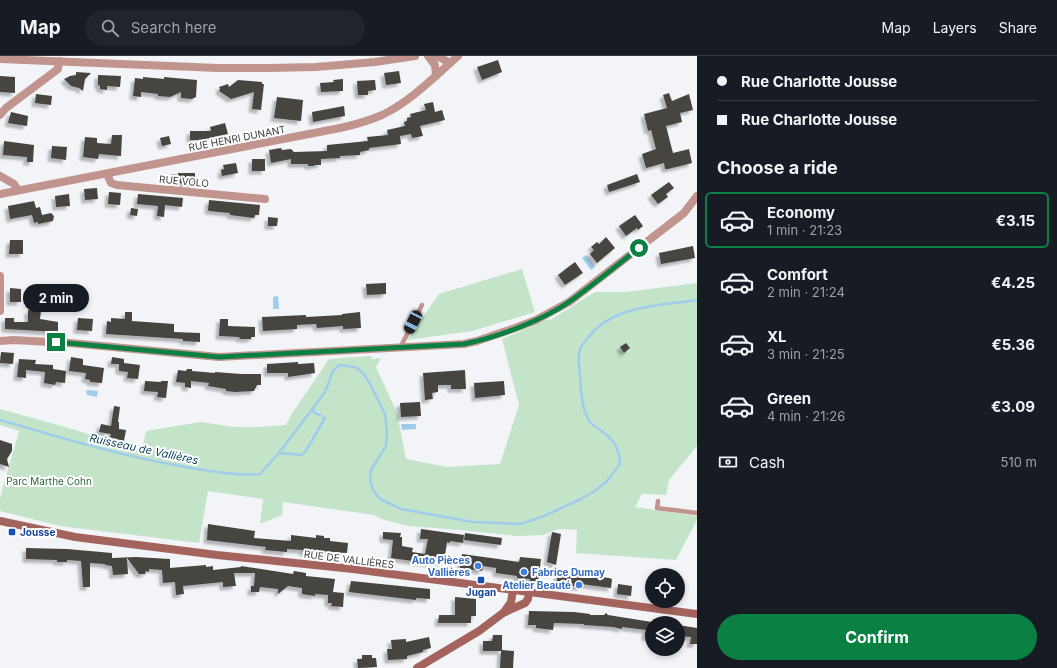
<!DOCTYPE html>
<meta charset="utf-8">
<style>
:root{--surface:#171b24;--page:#20242c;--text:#f1f3f6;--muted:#9ea1a6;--line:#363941;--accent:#0b8043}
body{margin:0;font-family:Inter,sans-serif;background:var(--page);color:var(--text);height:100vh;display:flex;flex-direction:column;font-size:15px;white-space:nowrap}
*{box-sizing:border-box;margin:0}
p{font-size:13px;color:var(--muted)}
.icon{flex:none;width:22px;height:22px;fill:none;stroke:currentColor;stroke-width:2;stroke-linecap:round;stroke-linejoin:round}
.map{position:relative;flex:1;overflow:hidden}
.details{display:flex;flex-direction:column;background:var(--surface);width:360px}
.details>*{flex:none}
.guide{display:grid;align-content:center;height:88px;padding:0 20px;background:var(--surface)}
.controls{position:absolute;left:645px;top:512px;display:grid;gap:8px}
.controls a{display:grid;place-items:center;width:40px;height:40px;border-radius:50%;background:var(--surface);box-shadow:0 2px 6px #0003;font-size:20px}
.end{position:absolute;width:18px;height:18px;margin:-9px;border:5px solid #0b8043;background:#fff;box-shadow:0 0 0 2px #fff}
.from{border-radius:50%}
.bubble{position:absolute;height:28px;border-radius:14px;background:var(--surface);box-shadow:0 2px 6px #0003;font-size:13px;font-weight:700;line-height:28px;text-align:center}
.car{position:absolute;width:12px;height:24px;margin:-12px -6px;border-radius:5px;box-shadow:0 0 3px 1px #0007;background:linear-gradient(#222 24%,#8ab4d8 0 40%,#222 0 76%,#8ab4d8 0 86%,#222 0)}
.guide b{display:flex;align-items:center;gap:14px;height:38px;font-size:15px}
.guide b+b{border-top:1px solid var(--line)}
.guide i{width:10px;height:10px;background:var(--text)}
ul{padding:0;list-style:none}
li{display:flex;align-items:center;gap:12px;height:56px;margin:0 8px 6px;padding:0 12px;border:2px solid transparent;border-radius:6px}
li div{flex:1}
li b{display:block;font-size:15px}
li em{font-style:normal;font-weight:700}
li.on{border-color:var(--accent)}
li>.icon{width:36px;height:36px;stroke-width:1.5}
h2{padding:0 20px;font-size:18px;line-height:48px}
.pay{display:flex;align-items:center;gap:10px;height:44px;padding:0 20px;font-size:15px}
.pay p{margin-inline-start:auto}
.primary-button{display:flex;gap:8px;margin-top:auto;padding:8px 20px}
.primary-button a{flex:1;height:46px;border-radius:24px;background:var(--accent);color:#fff;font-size:16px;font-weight:700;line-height:46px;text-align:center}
header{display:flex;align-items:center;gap:24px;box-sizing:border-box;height:56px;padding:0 20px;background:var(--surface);border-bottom:1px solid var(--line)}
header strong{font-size:19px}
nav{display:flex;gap:22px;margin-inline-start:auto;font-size:14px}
.search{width:280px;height:36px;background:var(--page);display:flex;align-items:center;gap:10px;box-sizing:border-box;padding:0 14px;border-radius:22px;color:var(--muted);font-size:15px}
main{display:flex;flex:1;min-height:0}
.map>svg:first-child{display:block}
.green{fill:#c3e4c9}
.water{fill:#a0cceb}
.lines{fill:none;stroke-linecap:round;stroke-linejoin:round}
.stream{stroke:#a0cceb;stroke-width:2.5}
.building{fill:#464441;filter:url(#shadow)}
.lane{stroke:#c1948e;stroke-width:4.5}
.street{stroke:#c1948e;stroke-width:8}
.secondary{stroke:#a4645d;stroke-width:8}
.route{stroke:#0b8043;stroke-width:5}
.transit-dot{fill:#1a4fb4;stroke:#fff;stroke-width:1.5}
.shop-dot{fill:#3f7fe0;stroke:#fff;stroke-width:1.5}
.labels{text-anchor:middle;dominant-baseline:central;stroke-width:4;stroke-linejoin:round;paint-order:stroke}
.street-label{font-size:10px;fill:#3c3d3e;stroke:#fff}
.park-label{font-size:10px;fill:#2a663b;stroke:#fff}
.transit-label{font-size:10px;font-weight:bold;fill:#164399;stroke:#fff;text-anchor:start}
.shop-label{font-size:10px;font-weight:bold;fill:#366cbe;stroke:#fff;text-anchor:end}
.water-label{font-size:11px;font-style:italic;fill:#033d5b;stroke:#fff}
</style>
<header>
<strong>Map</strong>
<div class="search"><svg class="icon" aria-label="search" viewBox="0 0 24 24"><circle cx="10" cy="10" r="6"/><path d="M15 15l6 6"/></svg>Search here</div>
<nav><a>Map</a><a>Layers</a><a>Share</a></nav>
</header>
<main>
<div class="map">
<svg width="697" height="612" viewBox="0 0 697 612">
<defs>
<filter id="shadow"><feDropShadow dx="-3.5" dy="3.5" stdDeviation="1" flood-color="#0004"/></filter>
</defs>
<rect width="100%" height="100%" fill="#f2f4f8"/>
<g class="green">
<polygon points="522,213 535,256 472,275 407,284 439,238"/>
<polygon points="697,227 697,390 669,424 666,439 642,438 635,451 697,460 697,464 676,504 576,497 577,474 558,473 543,479 517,480 460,474 408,470 381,463 374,459 283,446 282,459 260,468 263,443 208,435 199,487 60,470 0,455 0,442 19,375 0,369 0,353 69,372 142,395 146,375 201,366 234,371 261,371 286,369 291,359 329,303 371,300 372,303 381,302 376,311 397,357 406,403 447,411 500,408 519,349 502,283 548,263 550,264 595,236 626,236"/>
</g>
<g class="water">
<polygon points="586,199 595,211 591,214 582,202"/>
<polygon points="278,240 279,253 273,253 273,241"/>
<polygon points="88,334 98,335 97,341 87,339 86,335"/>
<polygon points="401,368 416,368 416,373 402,374"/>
</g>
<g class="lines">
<g class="stream">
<polyline points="313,353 314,357 320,359"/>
<path d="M0,364C61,382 122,400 185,411C210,415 235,420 260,418L279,397L325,336L333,315L339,309L354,311L357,312L363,317L370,328L385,358L387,376L386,390L371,414L370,424L373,434L380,443L401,453L473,466L521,468L544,460L581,443L595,435L607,425L620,408C619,390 613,383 599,373C596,371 592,369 590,366C581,351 581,335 580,319C579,310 577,299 581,291C582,288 586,285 588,282C612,249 660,250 697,244"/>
<polyline points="280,397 302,399 307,393 325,362 323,362"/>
</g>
</g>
<g class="building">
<polygon points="498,4 502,16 482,24 477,11"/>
<polygon points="399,15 401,27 386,29 384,17"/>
<polygon points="76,16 91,17 85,23 83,35 79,32 71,30 64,23 70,20 76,19"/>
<polygon points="98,19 121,20 120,31 107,30 107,34 100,33 100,30 98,29"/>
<polygon points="0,20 15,21 15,37 0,36"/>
<polygon points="143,21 164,23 164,21 197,24 196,41 192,43 181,42 181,36 170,41 158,40 158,38 141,36 141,41 133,40 135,22 143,23"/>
<polygon points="343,23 343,35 321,36 320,27 334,26 333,24"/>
<polygon points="238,24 262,26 262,28 264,28 261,54 252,53 254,36 231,43 219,35 220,33 219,31 228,28 229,31"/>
<polygon points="375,24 376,34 368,35 368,39 358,39 357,25"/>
<polygon points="669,37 672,45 689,38 693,54 680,57 682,66 666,70 673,97 689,93 692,107 668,113 665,113 664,107 646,112 642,98 656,93 651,74 648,75 644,58 667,52 663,39"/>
<polygon points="36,38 52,40 51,49 35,47"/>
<polygon points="277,41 303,44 301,65 274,62"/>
<polygon points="433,46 435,56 442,54 445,64 420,70 423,80 412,82 411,78 400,80 401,88 369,92 369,94 360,96 360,99 340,100 340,102 321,103 321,109 314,109 314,110 308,110 308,108 291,108 291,103 271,107 269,94 281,92 282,94 291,93 294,96 327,95 327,89 368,85 367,81 388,79 387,74 405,70 404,66 407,65 407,62 411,61 410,58 426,54 424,48"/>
<polygon points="344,50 345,60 313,66 312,56"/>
<polygon points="11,56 28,60 27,70 8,67"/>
<polygon points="225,67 228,78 208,82 208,84 190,84 190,75 211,75 210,71"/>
<polygon points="112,79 122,79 121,100 99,98 98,103 83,101 85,81 97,82 97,87 111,88"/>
<polygon points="169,80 171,88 162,90 160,82"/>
<polygon points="4,85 34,89 33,106 27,106 27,101 3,99"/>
<polygon points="52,90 67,91 66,104 51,102"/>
<rect x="252" y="103" width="13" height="12"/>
<polygon points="236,107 238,117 222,120 221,114 224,113 223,109"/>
<polygon points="178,117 195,117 195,128 171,127 171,118 178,119"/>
<polygon points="637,118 640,126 609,136 607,129"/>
<polygon points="669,126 674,132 666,138 668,141 658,148 651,139"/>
<polygon points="97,132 98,143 85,144 84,133"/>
<polygon points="109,136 121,137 120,149 108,148"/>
<polygon points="69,138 70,150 56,151 55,140"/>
<polygon points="138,138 183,142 182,151 165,149 164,161 157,160 158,150 137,148"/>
<polygon points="209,144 260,149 259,159 255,159 254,162 230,159 230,157 209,155 208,154"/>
<polygon points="34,145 36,152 40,151 42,159 51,157 54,160 53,165 38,168 38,166 34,167 32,159 10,163 8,150"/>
<polygon points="131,152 138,153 137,160 130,159"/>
<polygon points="635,159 643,170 638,174 637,172 626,180 619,170"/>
<polygon points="268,161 278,162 277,170 268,170"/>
<polygon points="606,181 615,192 597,207 590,198 594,194 591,191 597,186 599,188"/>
<polygon points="10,184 23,184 23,198 9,198"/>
<polygon points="693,190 695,202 661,208 659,197"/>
<polygon points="575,206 583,217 565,229 558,219"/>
<polygon points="386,227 386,238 367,239 366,228"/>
<polygon points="10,232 21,233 21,246 10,246"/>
<polygon points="28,254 41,255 40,263 58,266 58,276 5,273 5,262 14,262 14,266 28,266"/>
<polygon points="125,256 132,256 132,265 174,268 174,276 200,277 200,286 183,285 183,283 106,278 107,265 111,266 111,262 125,263"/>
<polygon points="360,256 361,272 343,273 343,270 317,272 316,268 297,269 297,273 263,275 262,261 306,259 306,261 342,259 342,258"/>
<polygon points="78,262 93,263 92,275 77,274"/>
<polygon points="220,263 228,263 228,270 255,271 255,281 251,281 251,283 240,283 239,281 219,280"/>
<polygon points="626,287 630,292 624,297 620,291"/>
<polygon points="1,296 14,297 13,308 0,307"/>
<polygon points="71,301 83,303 83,309 104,312 102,327 90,326 90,324 85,323 86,317 69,315"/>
<polygon points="112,301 124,303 124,307 140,309 138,323 127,322 128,316 119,315 119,308 111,308"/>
<polygon points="19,303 36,304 35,308 53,309 53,313 66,315 65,327 56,326 55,329 44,327 45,316 26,314 26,322 17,321"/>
<polygon points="298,306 298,308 314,307 315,317 288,321 288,317 267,317 267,308"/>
<polygon points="187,313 192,313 192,315 215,317 215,316 241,318 261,318 261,329 257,329 254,335 235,336 226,335 226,333 208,330 209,327 191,325 191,332 185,331 185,327 176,326 178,314 186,315"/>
<polygon points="465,314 466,333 451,333 451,329 438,329 438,336 432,337 433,343 425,344 423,317"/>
<polygon points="145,325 161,326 161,325 168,325 166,342 157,341 158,336 144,335"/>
<polygon points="504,325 505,339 475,342 474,327"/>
<polygon points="420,346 421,360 401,361 400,347"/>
<polygon points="114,350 120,351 118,366 119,366 119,373 126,374 124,385 110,381 111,378 99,376 101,368 111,370"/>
<polygon points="0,384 12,388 12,395 7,403 9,411 0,408"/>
<polygon points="208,468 255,475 254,482 291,485 291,479 316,482 316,479 324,480 324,482 330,482 330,485 348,487 347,497 307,494 305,498 302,494 287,493 287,496 265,494 266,491 207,484"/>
<polygon points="421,473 464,479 463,487 450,485 450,487 447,486 444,507 434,506 434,508 391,502 393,484 383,483 383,476 401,477 400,481 402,481 402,490 413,492 412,496 425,498 428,483 420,483"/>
<polygon points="552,476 561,478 556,509 547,506"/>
<polygon points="465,477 502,482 501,489 464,484"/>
<polygon points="26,492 67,493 112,497 112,502 136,501 170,503 170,512 206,509 206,511 213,510 213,514 241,511 241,510 293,518 294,515 306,517 306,520 335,523 333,536 344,537 343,551 331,550 332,547 328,547 328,539 315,538 315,540 302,538 302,532 288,530 278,538 278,533 260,531 259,536 251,536 251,530 254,530 255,517 234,517 236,530 223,531 223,526 183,530 184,538 176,539 175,526 163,527 162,514 149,513 149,516 146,515 145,518 139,518 127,502 128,518 113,519 112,510 105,509 105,508 90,507 90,531 83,531 81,505 67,504 67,506 57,506 57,504 26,503"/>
<polygon points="462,498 519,506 520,501 541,503 538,528 529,527 530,523 517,522 517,520 496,517 496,512 483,510 482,515 460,512"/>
<polygon points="559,515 609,522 612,523 611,532 581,528 581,531 556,528"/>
<polygon points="351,525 430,533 430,543 416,542 416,544 349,536"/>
<polygon points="618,528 632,530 631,540 617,538"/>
<polygon points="455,541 476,543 476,560 471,560 471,567 438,567 439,559 455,559"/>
<polygon points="529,555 574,556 590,558 590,559 604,559 606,557 608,559 652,566 652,581 645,581 646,574 622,571 622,573 613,571 584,569 584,568 554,567 553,574 536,572 536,569 528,569"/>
<polygon points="678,569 697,572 697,588 690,588 691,581 678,580"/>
<polygon points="493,579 502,579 502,594 514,595 513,612 500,612 501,595 483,595 483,585 492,585"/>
<polygon points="429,581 431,592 423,594 423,596 407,600 407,603 388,604 387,593 392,593 391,584 406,583 406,586"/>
<polygon points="362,599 372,599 372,602 376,602 377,611 358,612 357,603 362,603"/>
</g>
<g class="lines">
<g class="lane">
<polyline points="400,292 422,249"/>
<polyline points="658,445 657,452 697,457"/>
</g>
<g class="street">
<polyline points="428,0 435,9 436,20"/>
<polyline points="433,0 441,2 450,7"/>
<polyline points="0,3 218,12 269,12 316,11 375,6 415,0"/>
<polyline points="0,59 6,52 58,13 59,5"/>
<polyline points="107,118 111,127 117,129 265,143"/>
<polyline points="0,120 14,128 18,134"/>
<path d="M0,138L340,72C354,69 368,65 382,59C411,45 434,21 458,0"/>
<polyline points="0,220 0,255"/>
<polyline points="0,285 13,284 70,287 219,301 464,288 477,285 515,272 536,264 569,246 684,157 697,140"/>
</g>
<g class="secondary">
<polyline points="0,465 75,481 217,499 353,513 697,558"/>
<polyline points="504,556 511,546 513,534"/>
<polyline points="417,612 479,575 503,557 525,547 528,543 529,536"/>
</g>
</g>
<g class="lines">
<path class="route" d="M56,286L219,301L464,288C498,281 541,265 569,246C593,229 616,210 639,192"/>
</g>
<g class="transit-dot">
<rect x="8" y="472" width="8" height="8" rx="2"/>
<rect x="477" y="520" width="8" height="8" rx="2"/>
</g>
<g class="shop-dot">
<circle cx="478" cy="510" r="4"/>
<circle cx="524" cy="516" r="4"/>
<circle cx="579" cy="529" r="4"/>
</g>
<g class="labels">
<g class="street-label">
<text transform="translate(237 82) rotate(-11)">RUE HENRI DUNANT</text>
<text transform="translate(184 125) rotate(5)">RUE VOLO</text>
<text transform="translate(349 503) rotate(7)">RUE DE VALLIÈRES</text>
</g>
<g class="park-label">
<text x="49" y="425">Parc Marthe Cohn</text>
</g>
<g class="transit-label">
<text x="20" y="476">Jousse</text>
<text x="481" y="536" text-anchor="middle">Jugan</text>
</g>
<g class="shop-label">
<text x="470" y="504">Auto Pièces<tspan x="470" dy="12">Vallières</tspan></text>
<text x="532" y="516" text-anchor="start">Fabrice Dumay</text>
<text x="571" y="529">Atelier Beauté</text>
</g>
<g class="water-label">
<text transform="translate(144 393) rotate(12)">Ruisseau de Vallières</text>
</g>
</g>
</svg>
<div class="controls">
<a><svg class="icon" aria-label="locate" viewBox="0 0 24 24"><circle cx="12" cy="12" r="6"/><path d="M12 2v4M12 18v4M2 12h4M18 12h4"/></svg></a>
<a><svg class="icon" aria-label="layers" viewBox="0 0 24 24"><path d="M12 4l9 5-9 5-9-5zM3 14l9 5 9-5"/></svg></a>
</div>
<i class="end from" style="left:639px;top:192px"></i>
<i class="end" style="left:56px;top:286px"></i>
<div class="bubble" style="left:23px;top:228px;width:66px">2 min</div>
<i class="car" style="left:413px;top:266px;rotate:207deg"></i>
</div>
<section class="details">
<div class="guide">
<b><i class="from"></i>Rue Charlotte Jousse</b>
<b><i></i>Rue Charlotte Jousse</b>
</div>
<h2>Choose a ride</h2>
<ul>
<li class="on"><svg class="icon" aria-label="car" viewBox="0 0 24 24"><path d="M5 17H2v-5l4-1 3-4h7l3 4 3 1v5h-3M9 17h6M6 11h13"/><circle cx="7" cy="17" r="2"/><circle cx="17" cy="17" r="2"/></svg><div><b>Economy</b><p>1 min · 21:23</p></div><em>€3.15</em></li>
<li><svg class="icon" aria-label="car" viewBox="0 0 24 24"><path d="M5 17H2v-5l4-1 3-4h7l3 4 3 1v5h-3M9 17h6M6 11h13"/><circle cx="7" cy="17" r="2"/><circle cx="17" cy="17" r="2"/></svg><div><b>Comfort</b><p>2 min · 21:24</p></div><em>€4.25</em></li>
<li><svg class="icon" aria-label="car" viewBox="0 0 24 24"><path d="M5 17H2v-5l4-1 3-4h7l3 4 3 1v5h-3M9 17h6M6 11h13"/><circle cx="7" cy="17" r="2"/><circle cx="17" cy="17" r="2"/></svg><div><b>XL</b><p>3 min · 21:25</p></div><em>€5.36</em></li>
<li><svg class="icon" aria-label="car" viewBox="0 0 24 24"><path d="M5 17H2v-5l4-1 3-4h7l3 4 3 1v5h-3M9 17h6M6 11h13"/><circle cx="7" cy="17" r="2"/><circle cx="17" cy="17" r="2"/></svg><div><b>Green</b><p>4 min · 21:26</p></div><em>€3.09</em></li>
</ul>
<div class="pay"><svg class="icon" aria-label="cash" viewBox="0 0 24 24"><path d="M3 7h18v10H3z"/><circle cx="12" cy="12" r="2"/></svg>Cash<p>510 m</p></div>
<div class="primary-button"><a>Confirm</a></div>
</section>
</main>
